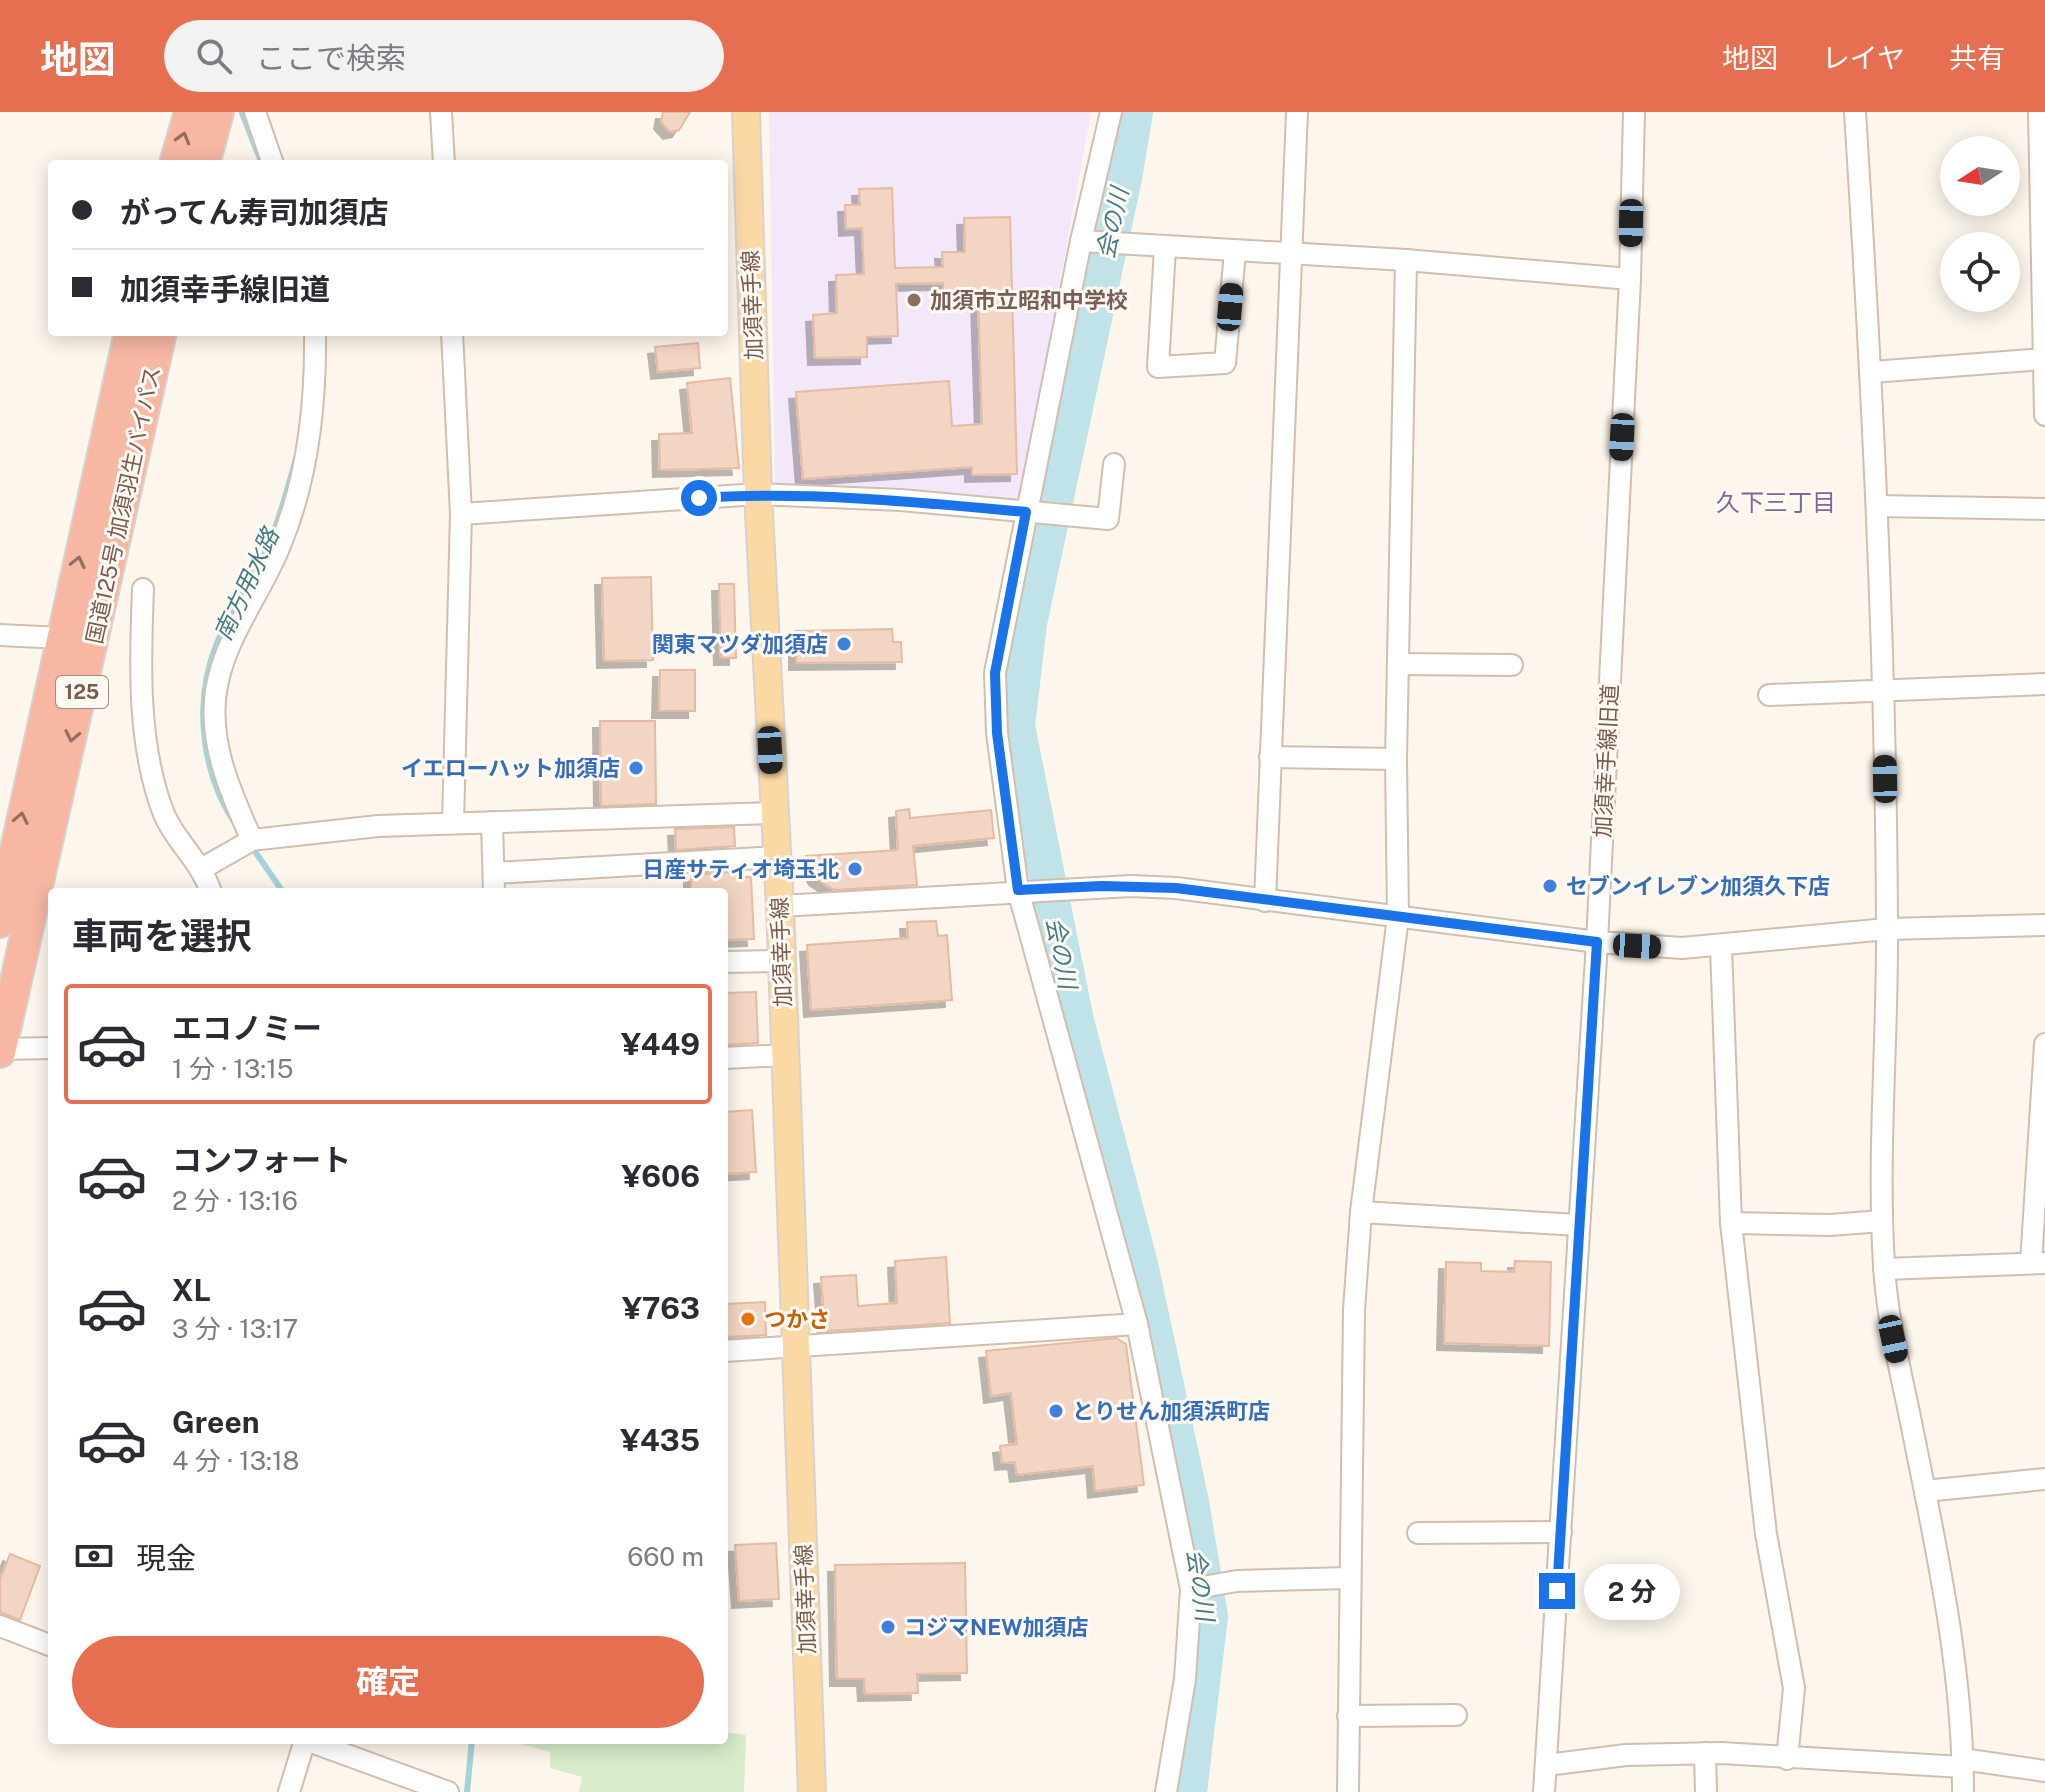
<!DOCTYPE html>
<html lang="ja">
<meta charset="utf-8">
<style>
:root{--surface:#fff;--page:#f2f2f3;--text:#2b2b33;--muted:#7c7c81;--line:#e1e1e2;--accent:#e76f51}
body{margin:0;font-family:"Public Sans","Noto Sans JP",sans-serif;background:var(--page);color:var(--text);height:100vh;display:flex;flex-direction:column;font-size:30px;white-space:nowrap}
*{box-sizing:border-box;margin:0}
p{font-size:26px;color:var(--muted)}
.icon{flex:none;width:44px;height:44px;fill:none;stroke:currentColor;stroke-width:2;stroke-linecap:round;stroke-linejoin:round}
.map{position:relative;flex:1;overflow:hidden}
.sheet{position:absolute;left:48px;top:776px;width:680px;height:856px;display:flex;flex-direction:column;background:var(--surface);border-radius:8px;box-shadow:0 4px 20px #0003}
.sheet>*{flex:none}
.banner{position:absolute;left:48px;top:48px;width:680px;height:176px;border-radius:8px;box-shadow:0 4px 20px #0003;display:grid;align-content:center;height:176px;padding:0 24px;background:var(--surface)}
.needle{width:52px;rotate:258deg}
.tools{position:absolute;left:1940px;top:24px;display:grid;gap:16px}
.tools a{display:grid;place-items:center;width:80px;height:80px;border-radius:50%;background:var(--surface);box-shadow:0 4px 20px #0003;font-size:40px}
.end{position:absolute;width:36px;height:36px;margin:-18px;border:10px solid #1a73e8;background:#fff;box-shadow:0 0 0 4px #fff}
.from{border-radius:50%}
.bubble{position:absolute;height:56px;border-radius:28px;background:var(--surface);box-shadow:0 4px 20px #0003;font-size:26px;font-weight:700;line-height:56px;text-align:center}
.car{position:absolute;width:24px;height:48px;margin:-24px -12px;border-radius:10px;box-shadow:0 0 6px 2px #0007;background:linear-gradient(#222 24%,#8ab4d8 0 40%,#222 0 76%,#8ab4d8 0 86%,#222 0)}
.banner b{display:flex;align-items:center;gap:28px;height:76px;font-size:30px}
.banner b+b{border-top:2px solid var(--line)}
.banner i{width:20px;height:20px;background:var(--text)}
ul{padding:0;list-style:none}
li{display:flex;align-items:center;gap:24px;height:120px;margin:0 16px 12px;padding:0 8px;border:4px solid transparent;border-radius:8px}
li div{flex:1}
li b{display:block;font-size:30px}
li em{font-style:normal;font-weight:700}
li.selected{border-color:var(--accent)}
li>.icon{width:72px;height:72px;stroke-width:1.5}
h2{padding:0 24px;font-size:36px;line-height:96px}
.pay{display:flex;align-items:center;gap:20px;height:88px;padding:0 24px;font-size:30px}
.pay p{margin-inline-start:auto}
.cta{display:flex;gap:16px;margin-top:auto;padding:16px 24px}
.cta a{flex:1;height:92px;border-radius:48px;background:var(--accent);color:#fff;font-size:32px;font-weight:700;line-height:92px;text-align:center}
header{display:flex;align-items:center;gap:48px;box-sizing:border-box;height:112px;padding:0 40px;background:var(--accent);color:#fff}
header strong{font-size:38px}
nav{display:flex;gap:44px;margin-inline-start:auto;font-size:28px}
.search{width:560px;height:72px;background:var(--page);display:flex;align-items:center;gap:20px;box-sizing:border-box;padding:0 28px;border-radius:44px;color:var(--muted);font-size:30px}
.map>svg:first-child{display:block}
.education{fill:#f3e8fa}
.green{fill:#d8ecc9}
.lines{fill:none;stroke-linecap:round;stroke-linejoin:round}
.stream{stroke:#a5d3da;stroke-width:6}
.river{stroke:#bfe3e8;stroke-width:36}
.building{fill:#f3d5c3;stroke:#e6bba3;stroke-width:2;filter:url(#shadow)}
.minor-casing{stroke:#d1beb0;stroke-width:24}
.major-casing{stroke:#dad1cd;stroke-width:30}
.highway-casing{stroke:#dad1cd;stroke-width:34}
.minor{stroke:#fff;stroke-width:20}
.major{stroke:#fbd9a5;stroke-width:26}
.highway{stroke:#f7b7a3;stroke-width:30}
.oneway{stroke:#936e5e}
.route{stroke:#1a73e8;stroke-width:10}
.education-dot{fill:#8d6e63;stroke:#fffaf3;stroke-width:3}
.shop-dot{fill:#3f7fe0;stroke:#fffaf3;stroke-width:3}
.food-dot{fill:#e8710a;stroke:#fffaf3;stroke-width:3}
.labels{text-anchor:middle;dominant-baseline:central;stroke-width:6;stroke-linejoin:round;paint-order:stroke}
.shield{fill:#fffaf3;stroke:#a28b7f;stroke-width:2}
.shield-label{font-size:20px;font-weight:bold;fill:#7a5c4d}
.education-label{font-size:22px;font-weight:bold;fill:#785e54;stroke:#fffaf3;text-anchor:start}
.street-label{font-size:22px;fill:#7a5c4d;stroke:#fffaf3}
.shop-label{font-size:22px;font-weight:bold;fill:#366cbe;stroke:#fffaf3;text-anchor:end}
.food-label{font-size:22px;font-weight:bold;fill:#c56008;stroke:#fffaf3;text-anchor:start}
.water-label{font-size:24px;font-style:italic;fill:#437c86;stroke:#fffaf3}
.neighbourhood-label{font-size:24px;fill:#846695;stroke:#fffaf3}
</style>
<header>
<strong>地図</strong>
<div class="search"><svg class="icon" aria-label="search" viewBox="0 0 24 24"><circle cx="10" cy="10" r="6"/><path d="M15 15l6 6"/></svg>ここで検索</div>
<nav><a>地図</a><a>レイヤ</a><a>共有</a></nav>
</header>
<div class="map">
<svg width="2045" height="1680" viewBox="0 0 2045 1680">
<defs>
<filter id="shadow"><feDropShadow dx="-7" dy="7" stdDeviation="0" flood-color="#0004"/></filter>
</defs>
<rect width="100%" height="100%" fill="#fdf6ec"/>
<polygon class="education" points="769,0 1091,0 1020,389 898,378 775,376"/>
<polygon class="green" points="724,1620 746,1623 744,1680 579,1680 582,1665 550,1656 550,1640 505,1628 589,1628 610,1632 633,1628 724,1628"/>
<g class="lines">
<g class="stream">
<polyline points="242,1 262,52"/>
<path d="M236,713C201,661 193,590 217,531C231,498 254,467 268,434C280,406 288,375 296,346"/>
<polyline points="254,738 283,780"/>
<polyline points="467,1680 472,1628"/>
</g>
<polyline class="river" points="1135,0 1124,66 1029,511 1017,614 1076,909 1140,1152 1191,1390 1210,1504 1189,1680"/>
</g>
<g class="building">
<polygon points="663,0 690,0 679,18 670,20 661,10"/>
<polygon points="892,76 895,156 943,155 942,140 965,140 964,106 1010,105 1017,362 972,363 972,355 803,367 796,280 949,269 952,314 982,312 978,185 943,186 943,171 896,172 898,224 867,225 867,245 815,246 813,203 837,201 836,163 864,162 862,116 846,117 845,93 860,93 859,77"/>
<polygon points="698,231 700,256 658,260 655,235"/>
<polygon points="730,266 739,356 660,358 659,322 692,321 687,271"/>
<polygon points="651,465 653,548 604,549 602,466"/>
<polygon points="719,472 734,472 736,546 721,546"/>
<polygon points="892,517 893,530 901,530 902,550 796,551 796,519"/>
<polygon points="660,558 695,558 695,599 659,599"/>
<polygon points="600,609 655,609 656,692 601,694"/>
<polygon points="909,697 910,706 991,698 994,726 913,734 917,773 834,778 816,766 806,744 898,738 896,699"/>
<polygon points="734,715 735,734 676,738 675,717"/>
<polygon points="737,760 737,765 751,765 754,827 724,828 724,780 691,780 691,763"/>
<polygon points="936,809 938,824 947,823 952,888 811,898 807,833 908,826 907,810"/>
<polygon points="756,880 758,931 724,933 724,881"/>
<polygon points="752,998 756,1060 724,1062 724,1000"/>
<polygon points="946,1145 950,1211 825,1219 821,1165 856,1163 858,1194 897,1191 895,1149"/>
<polygon points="1515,1149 1551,1150 1549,1234 1444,1231 1446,1150 1481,1151 1481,1159 1514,1160"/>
<polygon points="765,1190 766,1223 724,1225 724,1192"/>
<polygon points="1116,1226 1126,1232 1144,1373 1095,1379 1093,1354 1017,1363 1015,1350 1002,1351 1000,1334 1017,1332 1011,1281 991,1284 986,1239"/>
<polygon points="776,1431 779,1487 739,1489 735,1433"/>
<polygon points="10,1442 40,1454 20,1508 0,1500 0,1468"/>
<polygon points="965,1451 967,1561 917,1562 918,1581 865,1582 864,1567 837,1567 835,1453"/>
</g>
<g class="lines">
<defs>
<g id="minor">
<polyline points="255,0 273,52"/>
<polyline points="441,0 444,52"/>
<polyline points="1111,0 1081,129 995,561 997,621 1018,778 1137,1212 1191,1477 1185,1567 1166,1680"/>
<path d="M1855,0C1872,271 1886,542 1887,813C1888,926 1877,1040 1884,1153C1887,1209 1902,1264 1913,1320C1937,1440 1963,1557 1963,1680"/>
<polyline points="2039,0 2045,303"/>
<polyline points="1081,129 1406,148 1630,167"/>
<polyline points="1165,136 1158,255 1225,251 1235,140"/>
<polyline points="452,220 461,402 453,711"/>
<polyline points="1872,260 2045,247"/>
<polyline points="1877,394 2045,397"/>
<polyline points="461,402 758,382 901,388 1108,407 1114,352"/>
<path d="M143,477C140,549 137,634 164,702C175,729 200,748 211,780"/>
<polyline points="0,523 61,526"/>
<polyline points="1398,552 1512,553"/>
<polyline points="1769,583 2045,572"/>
<polyline points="1270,645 1396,647"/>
<polyline points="492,710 494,780"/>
<path d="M252,728C230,679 205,625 218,569C228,522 261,480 279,436C308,368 316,293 315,220"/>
<polyline points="203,756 252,728 378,714 773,701"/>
<polyline points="494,761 776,745"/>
<polyline points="1265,789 1297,0"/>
<polyline points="780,794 1131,774 1176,776 1597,830 1682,836 1887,817 2045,813"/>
<polyline points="1721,835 1731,1111 1766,1422 1794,1576 1787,1647"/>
<polyline points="724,850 782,849"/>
<polyline points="1,937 52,936"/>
<polyline points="724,946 786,943"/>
<polyline points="1361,1100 1578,1113"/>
<polyline points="1731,1111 1830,1113 1882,1109"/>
<polyline points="2031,1151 2045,932"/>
<polyline points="1884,1157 2045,1151"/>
<polyline points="724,1239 1137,1212"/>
<polyline points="1925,1379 2045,1367"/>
<polyline points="1418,1421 1561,1420"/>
<polyline points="1191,1477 1237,1469 1349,1466"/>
<polyline points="0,1514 52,1534"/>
<polyline points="1348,1604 1456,1603"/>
<polyline points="306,1628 448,1680"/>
<polyline points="1705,1641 1706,1680"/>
<polyline points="1962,1647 2045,1659"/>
<polyline points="1547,1653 1626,1643 1721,1641 1963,1655"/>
<polyline points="289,1680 305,1628"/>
<polyline points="1348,1680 1354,1198 1361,1100 1398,805 1396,647 1406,148"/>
<polyline points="1544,1680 1597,830 1630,167 1634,0"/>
</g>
<polyline id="major" points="746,0 758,382 780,794 812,1680"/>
<g id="highway">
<polyline points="175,52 190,0"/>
<polyline points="204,52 218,0"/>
<polyline points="0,810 130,220"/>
<polyline points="0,940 161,220"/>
</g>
</defs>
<use href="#minor" class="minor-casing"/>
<use href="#major" class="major-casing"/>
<use href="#highway" class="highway-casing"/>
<use href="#minor" class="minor"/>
<use href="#major" class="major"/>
<use href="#highway" class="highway"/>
</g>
<defs><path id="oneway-chevron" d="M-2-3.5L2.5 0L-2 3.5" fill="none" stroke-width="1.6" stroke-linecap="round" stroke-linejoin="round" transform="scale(2)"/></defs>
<g class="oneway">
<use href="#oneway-chevron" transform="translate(183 26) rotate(-74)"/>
<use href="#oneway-chevron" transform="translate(78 450) rotate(-77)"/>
<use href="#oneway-chevron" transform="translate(72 624) rotate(102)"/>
<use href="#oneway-chevron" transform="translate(21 706) rotate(-78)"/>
</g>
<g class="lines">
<path class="route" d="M699,386C808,379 917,390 1026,400L995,561L997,621L1018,778L1102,774L1176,776L1597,830L1557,1479"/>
</g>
<circle class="education-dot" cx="914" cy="188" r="8"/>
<g class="shop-dot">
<circle cx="844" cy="532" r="8"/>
<circle cx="636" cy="656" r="8"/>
<circle cx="855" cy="757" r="8"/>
<circle cx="1550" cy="774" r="8"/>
<circle cx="1056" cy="1299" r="8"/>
<circle cx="888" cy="1515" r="8"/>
</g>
<circle class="food-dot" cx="748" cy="1207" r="8"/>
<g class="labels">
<rect class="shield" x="56" y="564" width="52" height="32" rx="6"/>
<g class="shield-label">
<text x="82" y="580">125</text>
</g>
<g class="education-label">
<text x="930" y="188">加須市立昭和中学校</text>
</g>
<g class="street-label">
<text transform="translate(752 193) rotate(-92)">加須幸手線</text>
<text transform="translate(123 393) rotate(-78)">国道125号 加須羽生バイパス</text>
<text transform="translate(1606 649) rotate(-87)">加須幸手線旧道</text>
<text transform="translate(781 840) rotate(-92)">加須幸手線</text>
<text transform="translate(805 1487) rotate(-92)">加須幸手線</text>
</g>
<g class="shop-label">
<text x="828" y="532">関東マツダ加須店</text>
<text x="620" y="656">イエローハット加須店</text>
<text x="839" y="757">日産サティオ埼玉北</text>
<text x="1566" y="774" text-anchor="start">セブンイレブン加須久下店</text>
<text x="1072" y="1299" text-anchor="start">とりせん加須浜町店</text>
<text x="904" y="1515" text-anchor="start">コジマNEW加須店</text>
</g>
<g class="food-label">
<text x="764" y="1207">つかさ</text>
</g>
<g class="water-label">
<text transform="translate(1112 111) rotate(-78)">会の川</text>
<text transform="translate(246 472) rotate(-65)">南方用水路</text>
<text transform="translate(1062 841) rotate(79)">会の川</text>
<text transform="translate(1201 1473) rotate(82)">会の川</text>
</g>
<g class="neighbourhood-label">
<text x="1776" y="390">久下三丁目</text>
</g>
</g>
</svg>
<div class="tools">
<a><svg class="needle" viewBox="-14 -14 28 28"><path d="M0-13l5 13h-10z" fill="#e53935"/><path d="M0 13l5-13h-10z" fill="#7c7c81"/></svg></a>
<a><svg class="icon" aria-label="locate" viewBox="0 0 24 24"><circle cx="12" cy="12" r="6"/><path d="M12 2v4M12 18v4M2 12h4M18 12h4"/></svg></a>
</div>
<i class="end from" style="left:699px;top:386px"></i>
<i class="end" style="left:1557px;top:1479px"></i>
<div class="bubble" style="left:1584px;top:1452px;width:96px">2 分</div>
<i class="car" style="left:1631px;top:111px;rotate:181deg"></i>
<i class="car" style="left:1230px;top:195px;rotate:5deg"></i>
<i class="car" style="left:1622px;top:325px;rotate:183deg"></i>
<i class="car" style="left:770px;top:638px;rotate:177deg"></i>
<i class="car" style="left:1885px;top:667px;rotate:359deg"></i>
<i class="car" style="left:1637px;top:834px;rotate:93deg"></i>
<i class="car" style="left:1893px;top:1227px;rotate:168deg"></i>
<div class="banner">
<b><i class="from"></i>がってん寿司加須店</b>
<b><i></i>加須幸手線旧道</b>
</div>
<section class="sheet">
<h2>車両を選択</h2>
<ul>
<li class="selected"><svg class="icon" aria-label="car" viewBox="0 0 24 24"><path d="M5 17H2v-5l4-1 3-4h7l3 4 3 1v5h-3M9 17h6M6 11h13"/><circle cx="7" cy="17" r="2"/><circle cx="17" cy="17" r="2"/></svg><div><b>エコノミー</b><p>1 分 · 13:15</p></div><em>¥449</em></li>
<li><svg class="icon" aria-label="car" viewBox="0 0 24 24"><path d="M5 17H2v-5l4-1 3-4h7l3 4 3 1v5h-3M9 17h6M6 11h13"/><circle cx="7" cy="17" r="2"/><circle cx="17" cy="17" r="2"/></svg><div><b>コンフォート</b><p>2 分 · 13:16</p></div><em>¥606</em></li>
<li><svg class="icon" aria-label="car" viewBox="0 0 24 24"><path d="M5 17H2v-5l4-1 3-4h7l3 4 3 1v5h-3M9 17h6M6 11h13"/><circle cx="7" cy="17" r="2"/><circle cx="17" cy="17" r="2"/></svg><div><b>XL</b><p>3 分 · 13:17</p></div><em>¥763</em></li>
<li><svg class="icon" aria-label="car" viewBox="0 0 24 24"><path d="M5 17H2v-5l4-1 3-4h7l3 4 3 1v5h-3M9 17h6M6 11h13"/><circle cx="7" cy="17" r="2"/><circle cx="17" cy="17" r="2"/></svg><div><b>Green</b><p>4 分 · 13:18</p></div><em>¥435</em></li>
</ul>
<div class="pay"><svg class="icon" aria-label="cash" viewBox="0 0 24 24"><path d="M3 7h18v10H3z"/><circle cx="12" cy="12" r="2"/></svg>現金<p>660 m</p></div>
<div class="cta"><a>確定</a></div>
</section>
</div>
